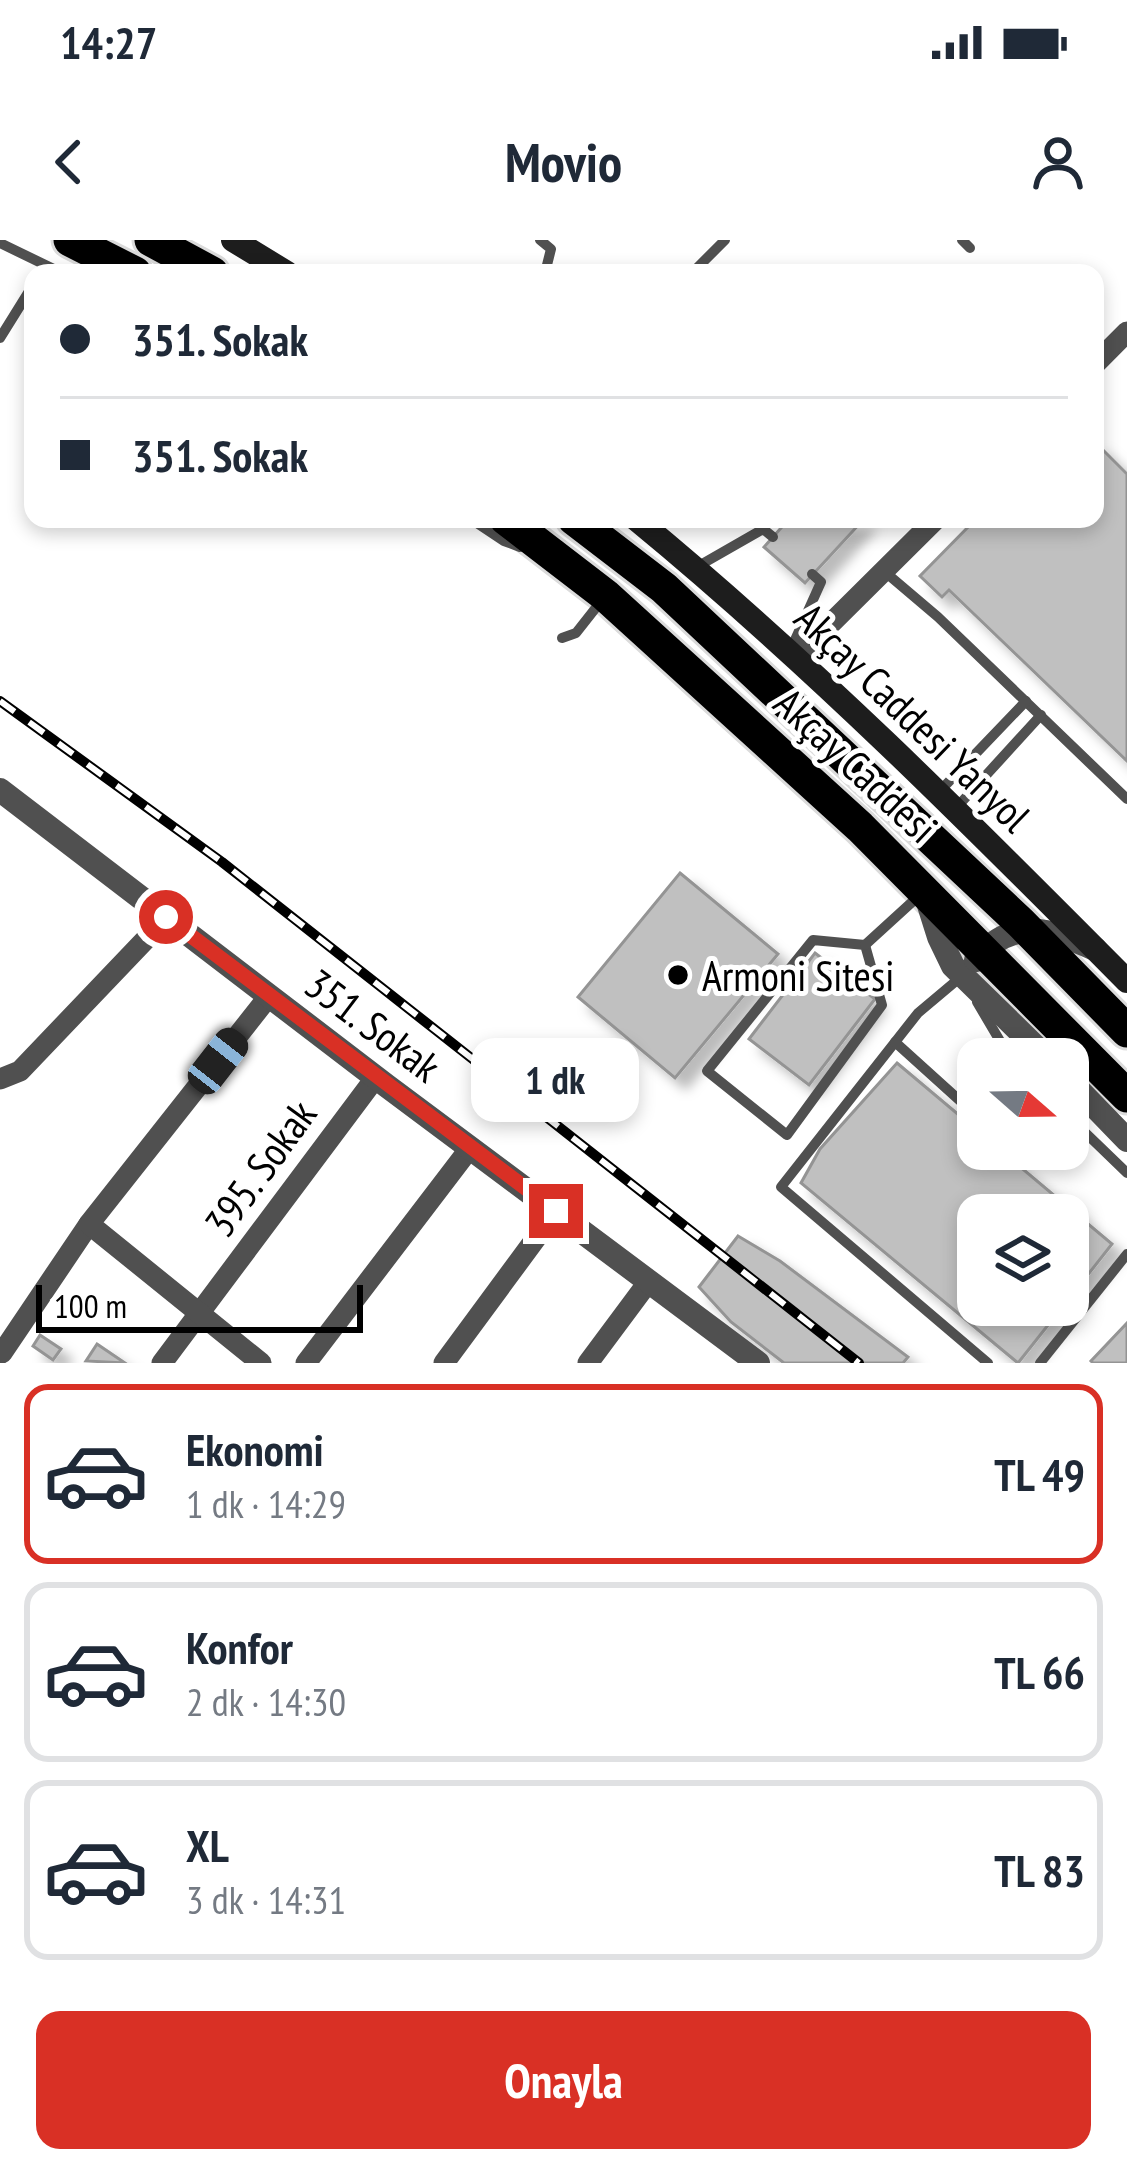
<!DOCTYPE html>
<html lang="tr">
<meta charset="utf-8">
<style>
:root{--surface:#fff;--page:#f6f6f7;--text:#1f2937;--muted:#747a83;--line:#e0e1e3;--accent:#d93025}
body{margin:0;font-family:"PT Sans Narrow",sans-serif;background:var(--page);color:var(--text);height:100vh;display:flex;flex-direction:column;font-size:45px;white-space:nowrap}
*{box-sizing:border-box;margin:0}
p{font-size:39px;color:var(--muted)}
.icon{flex:none;width:66px;height:66px;fill:none;stroke:currentColor;stroke-width:2;stroke-linecap:round;stroke-linejoin:round}
.map{position:relative;height:1123px;overflow:hidden}
.drawer{display:flex;flex-direction:column;background:var(--surface);flex:1}
.drawer>*{flex:none}
.hud{position:absolute;left:24px;top:24px;width:1080px;height:264px;border-radius:24px;box-shadow:0 6px 18px #0003;display:grid;align-content:center;height:264px;padding:0 36px;background:var(--surface)}
.needle{width:78px;rotate:110deg}
.tools{position:absolute;left:957px;top:798px;display:grid;gap:24px}
.tools a{display:grid;place-items:center;width:132px;height:132px;border-radius:24px;background:var(--surface);box-shadow:0 6px 18px #0003;font-size:60px}
.scale{position:absolute;left:36px;bottom:30px;width:327px;box-sizing:border-box;padding-left:12px;border:6px solid #000;border-top:0;font-size:33px;line-height:42px;white-space:nowrap;color:#000;-webkit-text-stroke:9px #fff;paint-order:stroke}
.end{position:absolute;width:54px;height:54px;margin:-27px;border:15px solid #d93025;background:#fff;box-shadow:0 0 0 6px #fff}
.from{border-radius:50%}
.bubble{position:absolute;height:84px;border-radius:24px;background:var(--surface);box-shadow:0 6px 18px #0003;font-size:39px;font-weight:700;line-height:84px;text-align:center}
.car{position:absolute;width:36px;height:72px;margin:-36px -18px;border-radius:15px;box-shadow:0 0 9px 3px #0007;background:linear-gradient(#222 24%,#8ab4d8 0 40%,#222 0 76%,#8ab4d8 0 86%,#222 0)}
.hud b{display:flex;align-items:center;gap:42px;height:114px;font-size:45px}
.hud b+b{border-top:3px solid var(--line)}
.hud i{width:30px;height:30px;background:var(--text)}
ul{padding:21px 0 0;list-style:none}
li{display:flex;align-items:center;gap:36px;height:180px;margin:0 24px 18px;padding:0 12px;border:6px solid var(--line);border-radius:24px}
li div{flex:1}
li b{display:block;font-size:45px}
li em{font-style:normal;font-weight:700}
li.current{border-color:var(--accent)}
li>.icon{width:108px;height:108px;stroke-width:1.5}
.action{display:flex;gap:24px;margin-top:auto;padding:24px 36px}
.action a{flex:1;height:138px;border-radius:24px;background:var(--accent);color:#fff;font-size:48px;font-weight:700;line-height:138px;text-align:center}
.status{display:flex;justify-content:space-between;align-items:center;height:84px;padding:0 60px;background:var(--surface);direction:ltr}
.status svg{height:33px;fill:currentColor}
header{display:flex;justify-content:space-between;align-items:center;height:156px;padding:0 36px;background:var(--surface);font-size:54px;font-weight:700}
.map>svg:first-child{display:block}
.building{fill:#c0c0c0;stroke:#949494;stroke-width:3;filter:url(#shadow)}
.lines{fill:none;stroke-linecap:round;stroke-linejoin:round}
.trunk-casing{stroke:#dbdbdb;stroke-width:39}
.service{stroke:#505050;stroke-width:10}
.minor{stroke:#505050;stroke-width:21}
.tertiary{stroke:#505050;stroke-width:24}
.secondary{stroke:#1d1d1d;stroke-width:24}
.trunk{stroke:#000;stroke-width:33}
.rail-casing{stroke:#000;stroke-width:10}
.rail{stroke:#fff;stroke-width:6;stroke-dasharray:18;stroke-linecap:butt}
.route{stroke:#d93025;stroke-width:15}
.poi-dot{fill:#000;stroke:#fff;stroke-width:4.5}
.labels{text-anchor:middle;dominant-baseline:central;stroke-width:10;stroke-linejoin:round;paint-order:stroke}
.street-label{font-size:42px;fill:#000;stroke:#fff}
.poi-label{font-size:42px;fill:#000;stroke:#fff;text-anchor:start}
</style>
<div class="status"><b>14:27</b><svg viewBox="0 0 49 12"><path d="M0 12V9h3v3zM5 12V6h3v6zM10 12V3h3v9zM15 12V0h3v12zM26 1h20v11H26zM47 4h2v5h-2z"/></svg></div>
<header><svg class="icon" aria-label="back" viewBox="0 0 24 24"><path d="M15 5l-7 7 7 7"/></svg>Movio<svg class="icon" aria-label="person" viewBox="0 0 24 24"><circle cx="12" cy="8" r="4"/><path d="M4 21q1-7 8-7t8 7"/></svg></header>
<div class="map">
<svg width="1127" height="1123" viewBox="0 0 1127 1123">
<defs>
<filter id="shadow"><feDropShadow dx="11" dy="11" stdDeviation="6" flood-color="#0004"/></filter>
</defs>
<rect width="100%" height="100%" fill="#fff"/>
<g class="building">
<polygon points="1095,202 1127,234 1127,521 949,350 942,357 920,336 976,279 1095,279"/>
<polygon points="789,279 864,279 805,343 764,307"/>
<polygon points="680,633 778,714 675,838 578,757"/>
<polygon points="815,713 875,759 809,845 749,799"/>
<polygon points="897,823 978,891 978,909 999,909 1112,1004 1068,1060 1068,975 978,975 978,1065 1064,1065 1018,1123 801,943 820,909"/>
<polygon points="738,996 780,1021 908,1117 903,1123 784,1123 731,1082 699,1047"/>
<polygon points="1127,1083 1127,1123 1093,1123 1091,1121"/>
<polygon points="40,1095 61,1109 53,1120 33,1106"/>
<polygon points="97,1104 125,1123 86,1121"/>
</g>
<g class="lines">
<defs>
<g id="trunk">
<polyline points="70,0 135,33"/>
<polyline points="151,0 212,33"/>
<polyline points="506,279 605,355 860,587 1127,856"/>
<polyline points="574,279 664,348 1021,683 1127,791"/>
</g>
</defs>
<use href="#trunk" class="trunk-casing"/>
<g class="service">
<polyline points="540,0 551,9 545,33"/>
<polyline points="962,0 970,8"/>
<polyline points="0,3 62,33"/>
<polyline points="692,33 725,0"/>
<polyline points="0,98 33,45"/>
<polyline points="471,279 504,301 520,307"/>
<polyline points="695,328 763,289 773,297"/>
<polyline points="885,332 938,377 1127,559"/>
<polyline points="562,398 576,393 602,360"/>
<polyline points="790,411 821,342 812,334"/>
<polyline points="937,554 1026,461"/>
<polyline points="957,567 1041,475"/>
<polygon points="813,700 865,705 882,765 787,895 707,831"/>
<polyline points="865,705 922,653"/>
<polyline points="962,736 918,773 781,947 988,1123"/>
<polyline points="977,762 1000,801 1015,819"/>
<polyline points="895,802 978,877"/>
<polyline points="1068,876 1127,933"/>
<polyline points="1040,1123 1127,1014"/>
</g>
<g class="minor">
<polyline points="1095,124 1127,92"/>
<polyline points="797,417 936,279"/>
<polyline points="0,839 20,831 167,677"/>
<polyline points="2,1113 89,984"/>
<polyline points="162,1123 376,837"/>
<polyline points="261,1123 89,984 269,756"/>
<polyline points="306,1123 470,908"/>
<polyline points="444,1123 556,971"/>
<polyline points="588,1123 649,1041"/>
</g>
<g class="tertiary">
<polyline points="0,550 387,846 758,1123"/>
<polyline points="927,659 939,697 953,726 1048,819"/>
<path d="M976,720C1012,676 1050,689 1095,709"/>
<polyline points="1068,839 1127,900"/>
</g>
<g class="secondary">
<polyline points="233,0 287,33"/>
<path d="M636,279C810,422 969,582 1127,741"/>
</g>
<use href="#trunk" class="trunk"/>
<defs>
<polyline id="rail" points="0,461 222,622 859,1123"/>
</defs>
<use href="#rail" class="rail-casing"/>
<use href="#rail" class="rail"/>
</g>
<g class="lines">
<polyline class="route" points="166,677 556,971"/>
</g>
<circle class="poi-dot" cx="678" cy="735" r="12"/>
<g class="labels">
<g class="street-label">
<text transform="translate(913 477) rotate(44)">Akçay Caddesi Yanyol</text>
<text transform="translate(856 525) rotate(43)">Akçay Caddesi</text>
<text transform="translate(373 785) rotate(37)">351. Sokak</text>
<text transform="translate(260 928) rotate(-54)">395. Sokak</text>
</g>
<g class="poi-label">
<text x="702" y="735">Armoni Sitesi</text>
</g>
</g>
</svg>
<div class="tools">
<a><svg class="needle" viewBox="-14 -14 28 28"><path d="M0-13l5 13h-10z" fill="#e53935"/><path d="M0 13l5-13h-10z" fill="#747a83"/></svg></a>
<a><svg class="icon" aria-label="layers" viewBox="0 0 24 24"><path d="M12 4l9 5-9 5-9-5zM3 14l9 5 9-5"/></svg></a>
</div>
<div class="scale">100 m</div>
<i class="end from" style="left:166px;top:677px"></i>
<i class="end" style="left:556px;top:971px"></i>
<div class="bubble" style="left:471px;top:798px;width:168px">1 dk</div>
<i class="car" style="left:218px;top:821px;rotate:38deg"></i>
<div class="hud">
<b><i class="from"></i>351. Sokak</b>
<b><i></i>351. Sokak</b>
</div>
</div>
<section class="drawer">
<ul>
<li class="current"><svg class="icon" aria-label="car" viewBox="0 0 24 24"><path d="M5 17H2v-5l4-1 3-4h7l3 4 3 1v5h-3M9 17h6M6 11h13"/><circle cx="7" cy="17" r="2"/><circle cx="17" cy="17" r="2"/></svg><div><b>Ekonomi</b><p>1 dk · 14:29</p></div><em>TL 49</em></li>
<li><svg class="icon" aria-label="car" viewBox="0 0 24 24"><path d="M5 17H2v-5l4-1 3-4h7l3 4 3 1v5h-3M9 17h6M6 11h13"/><circle cx="7" cy="17" r="2"/><circle cx="17" cy="17" r="2"/></svg><div><b>Konfor</b><p>2 dk · 14:30</p></div><em>TL 66</em></li>
<li><svg class="icon" aria-label="car" viewBox="0 0 24 24"><path d="M5 17H2v-5l4-1 3-4h7l3 4 3 1v5h-3M9 17h6M6 11h13"/><circle cx="7" cy="17" r="2"/><circle cx="17" cy="17" r="2"/></svg><div><b>XL</b><p>3 dk · 14:31</p></div><em>TL 83</em></li>
</ul>
<div class="action"><a>Onayla</a></div>
</section>
